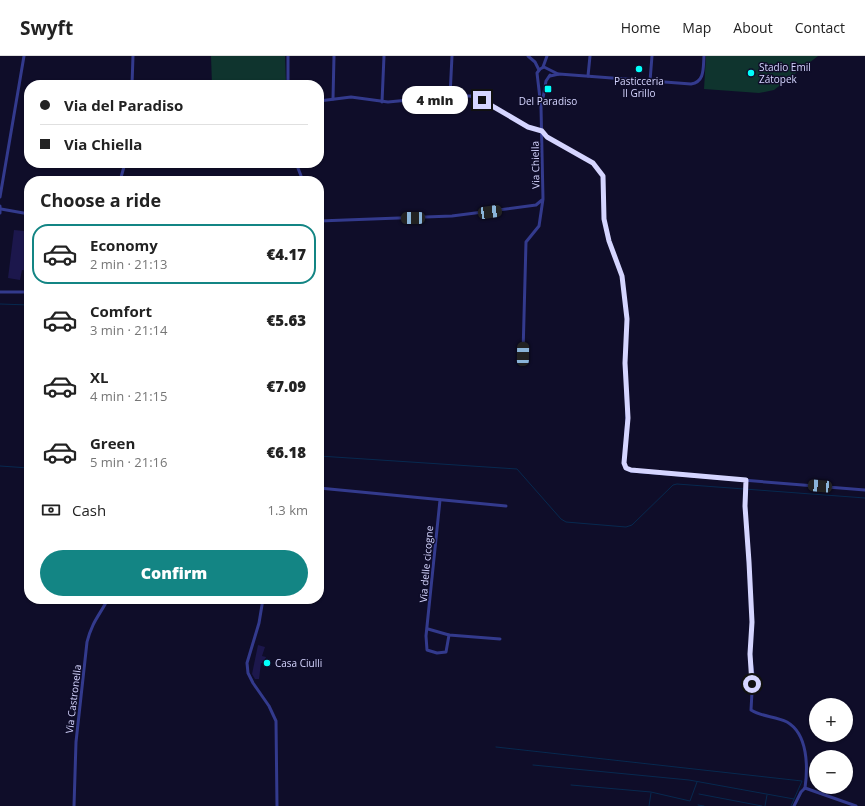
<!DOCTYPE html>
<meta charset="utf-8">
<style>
:root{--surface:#fff;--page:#f2f2f2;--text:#222;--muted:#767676;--line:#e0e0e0;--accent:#138584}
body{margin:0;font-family:"Open Sans",sans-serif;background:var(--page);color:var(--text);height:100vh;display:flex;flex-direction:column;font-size:15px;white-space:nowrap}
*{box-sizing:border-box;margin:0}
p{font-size:13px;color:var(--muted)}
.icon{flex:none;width:22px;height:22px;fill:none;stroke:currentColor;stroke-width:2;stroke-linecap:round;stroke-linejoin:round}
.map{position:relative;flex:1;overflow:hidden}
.side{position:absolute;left:24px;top:120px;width:300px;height:428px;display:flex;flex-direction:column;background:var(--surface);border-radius:16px;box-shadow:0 1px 3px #0004}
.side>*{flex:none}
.banner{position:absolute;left:24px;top:24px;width:300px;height:88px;border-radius:16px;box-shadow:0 1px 3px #0004;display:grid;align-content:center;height:88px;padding:0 16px;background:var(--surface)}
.controls{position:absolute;left:809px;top:642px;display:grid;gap:8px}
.controls a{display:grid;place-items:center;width:44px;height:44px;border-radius:50%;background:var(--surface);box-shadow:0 1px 3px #0004;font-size:20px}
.end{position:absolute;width:18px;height:18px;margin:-9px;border:5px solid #d5d5ff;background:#111;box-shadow:0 0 0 2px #111}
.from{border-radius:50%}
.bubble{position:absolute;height:28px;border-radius:14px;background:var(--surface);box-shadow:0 1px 3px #0004;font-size:13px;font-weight:800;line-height:28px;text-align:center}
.car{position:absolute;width:12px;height:24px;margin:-12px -6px;border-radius:5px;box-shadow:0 0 3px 1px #0007;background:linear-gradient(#222 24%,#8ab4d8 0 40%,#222 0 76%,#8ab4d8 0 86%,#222 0)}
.banner b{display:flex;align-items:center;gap:14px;height:38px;font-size:15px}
.banner b+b{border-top:1px solid var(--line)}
.banner i{width:10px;height:10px;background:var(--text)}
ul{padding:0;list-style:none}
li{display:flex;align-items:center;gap:12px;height:60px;margin:0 8px 6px;padding:0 8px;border:2px solid transparent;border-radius:16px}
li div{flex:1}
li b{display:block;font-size:15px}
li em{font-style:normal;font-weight:800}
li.selected{border-color:var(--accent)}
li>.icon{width:36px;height:36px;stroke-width:1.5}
h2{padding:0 16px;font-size:18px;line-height:48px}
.pay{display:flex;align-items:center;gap:10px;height:44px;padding:0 16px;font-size:15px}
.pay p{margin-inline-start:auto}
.primary-button{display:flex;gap:8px;margin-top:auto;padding:8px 16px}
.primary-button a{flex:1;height:46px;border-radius:24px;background:var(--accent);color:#fff;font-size:16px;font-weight:800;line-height:46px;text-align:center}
header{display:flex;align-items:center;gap:24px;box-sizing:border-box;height:56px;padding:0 20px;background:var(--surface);border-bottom:1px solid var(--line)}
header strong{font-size:19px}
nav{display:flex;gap:22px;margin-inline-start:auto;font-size:14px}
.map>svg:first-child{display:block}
.green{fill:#0f342e}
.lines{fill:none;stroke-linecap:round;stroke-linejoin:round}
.stream{stroke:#07294f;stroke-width:1}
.building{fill:#1c174c}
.minor{stroke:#333a8d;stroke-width:3}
.route{stroke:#d5d5ff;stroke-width:5}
.poi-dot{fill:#01fffb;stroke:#0f0d29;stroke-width:1.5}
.labels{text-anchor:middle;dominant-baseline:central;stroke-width:3;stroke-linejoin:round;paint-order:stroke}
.poi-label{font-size:10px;fill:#d5d5ff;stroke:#0f0d29;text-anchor:start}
.street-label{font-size:10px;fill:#d5d5ff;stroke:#0f0d29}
</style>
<header>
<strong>Swyft</strong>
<nav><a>Home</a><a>Map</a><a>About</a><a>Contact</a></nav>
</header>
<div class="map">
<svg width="865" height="750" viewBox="0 0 865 750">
<rect width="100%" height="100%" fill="#0f0d29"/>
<g class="green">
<polygon points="211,0 285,0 286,28 212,29"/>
<polygon points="706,0 818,0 774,34 759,37 704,33"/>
</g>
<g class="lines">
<g class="stream">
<polyline points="0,248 29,249"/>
<polyline points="319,400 517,413 561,463 566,466 626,471 632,469 673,429 677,428 865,442"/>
<polyline points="0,410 29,412"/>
<polyline points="496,691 802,725 791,750"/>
<polyline points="533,709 689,724 794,743"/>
<polyline points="571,729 651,736 690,745 697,726"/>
<polyline points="699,738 762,750"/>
<polyline points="698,749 704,750"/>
<polyline points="649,750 651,737"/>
<polyline points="765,750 767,739"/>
</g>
</g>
<g class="building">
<polygon points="14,174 24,175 24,185 29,185 29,215 22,214 20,224 8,222"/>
<polygon points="258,589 265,591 262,600 266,601 265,604 271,605 270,609 261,607 259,623 255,623 252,618"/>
</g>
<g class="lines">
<g class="minor">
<polyline points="528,0 535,6 539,14"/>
<polyline points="543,11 547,0"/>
<path d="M550,20L559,18L691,28C705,26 703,12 704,0"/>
<polyline points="588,20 590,0"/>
<polyline points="650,25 652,0"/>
<polyline points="132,29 133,0"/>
<polyline points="288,29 288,0"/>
<polyline points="450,40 452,0"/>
<polyline points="333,43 334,0"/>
<polyline points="319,45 351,41 388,46 450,40 470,40 482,44 528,71 542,75"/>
<polyline points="382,46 384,0"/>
<polyline points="542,48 546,25 550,19"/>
<polyline points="542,75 547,81 593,107 603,120 604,163 609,185 622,220 627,263 625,307 627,362 624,407 626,412 631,415 865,434"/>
<polyline points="296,107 303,125"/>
<polyline points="120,125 125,107"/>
<polyline points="0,141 24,0"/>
<polyline points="0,150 0,157"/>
<polyline points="1,153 29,158"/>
<polyline points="319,165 452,160 536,149 542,144"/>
<polyline points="0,236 29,236"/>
<polyline points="523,298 526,186 539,170 543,143 541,51 537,17 540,13 544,11 558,18"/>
<path d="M746,424L745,450L752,566L750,598L753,618L751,654C762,661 775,660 787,666C808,678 808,711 805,732"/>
<polyline points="319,432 506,450"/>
<polyline points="440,444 426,580 427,594 437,597 446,596 449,579"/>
<polyline points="263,543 259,567 247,607 248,617 253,627 269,650 276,665 277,750"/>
<polyline points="428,573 449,579 500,583"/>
<polyline points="805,732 856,750"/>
<path d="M74,750L76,686L87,586C92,566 99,560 108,543"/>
<polyline points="794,750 801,736 805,732"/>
</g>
</g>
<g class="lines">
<polyline class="route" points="482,44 528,71 542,75 547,81 593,107 603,120 604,163 609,185 622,220 627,263 625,307 628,362 624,407 626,412 631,414 746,424 745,450 749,506 752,566 750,598 752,628"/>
</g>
<g class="poi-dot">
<circle cx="639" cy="13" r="4"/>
<circle cx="751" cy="17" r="4"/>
<rect x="544" y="29" width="8" height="8" rx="2"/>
<circle cx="267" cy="607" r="4"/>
</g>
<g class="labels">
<g class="poi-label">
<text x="759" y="11">Stadio Emil<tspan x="759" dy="12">Zátopek</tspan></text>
<text x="639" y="25" text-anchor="middle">Pasticceria<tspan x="639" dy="12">Il Grillo</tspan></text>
<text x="548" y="45" text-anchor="middle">Del Paradiso</text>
<text x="275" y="607">Casa Ciulli</text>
</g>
<g class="street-label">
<text transform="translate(535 109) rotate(-91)">Via Chiella</text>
<text transform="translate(426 508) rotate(-85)">Via delle cicogne</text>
<text transform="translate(73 643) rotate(-83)">Via Castronella</text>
</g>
</g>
</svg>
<div class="controls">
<a>+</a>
<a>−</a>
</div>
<i class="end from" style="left:752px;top:628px"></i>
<i class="end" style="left:482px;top:44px"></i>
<div class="bubble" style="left:402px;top:30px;width:66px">4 min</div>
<i class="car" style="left:490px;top:156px;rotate:82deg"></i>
<i class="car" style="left:413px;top:162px;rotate:269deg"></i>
<i class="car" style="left:523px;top:298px;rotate:1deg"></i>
<i class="car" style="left:820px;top:430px;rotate:275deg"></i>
<div class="banner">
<b><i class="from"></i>Via del Paradiso</b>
<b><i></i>Via Chiella</b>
</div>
<section class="side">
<h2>Choose a ride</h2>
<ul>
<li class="selected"><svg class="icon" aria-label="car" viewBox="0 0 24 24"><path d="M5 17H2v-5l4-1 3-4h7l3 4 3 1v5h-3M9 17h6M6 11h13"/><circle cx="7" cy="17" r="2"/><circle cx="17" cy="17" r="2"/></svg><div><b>Economy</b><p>2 min · 21:13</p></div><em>€4.17</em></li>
<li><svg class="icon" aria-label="car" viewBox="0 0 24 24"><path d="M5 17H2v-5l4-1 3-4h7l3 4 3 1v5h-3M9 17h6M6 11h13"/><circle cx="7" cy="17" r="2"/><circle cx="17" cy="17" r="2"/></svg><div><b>Comfort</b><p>3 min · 21:14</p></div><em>€5.63</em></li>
<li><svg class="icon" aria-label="car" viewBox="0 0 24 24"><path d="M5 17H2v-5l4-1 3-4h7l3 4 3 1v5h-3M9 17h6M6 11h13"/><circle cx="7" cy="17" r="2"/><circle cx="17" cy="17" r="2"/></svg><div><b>XL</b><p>4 min · 21:15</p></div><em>€7.09</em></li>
<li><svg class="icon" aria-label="car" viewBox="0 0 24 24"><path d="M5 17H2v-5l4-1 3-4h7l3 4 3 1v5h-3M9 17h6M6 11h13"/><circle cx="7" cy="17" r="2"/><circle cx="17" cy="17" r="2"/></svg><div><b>Green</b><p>5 min · 21:16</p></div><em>€6.18</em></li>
</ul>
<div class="pay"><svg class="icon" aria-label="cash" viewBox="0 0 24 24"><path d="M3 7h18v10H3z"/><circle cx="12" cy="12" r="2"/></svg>Cash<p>1.3 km</p></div>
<div class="primary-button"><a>Confirm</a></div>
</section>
</div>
